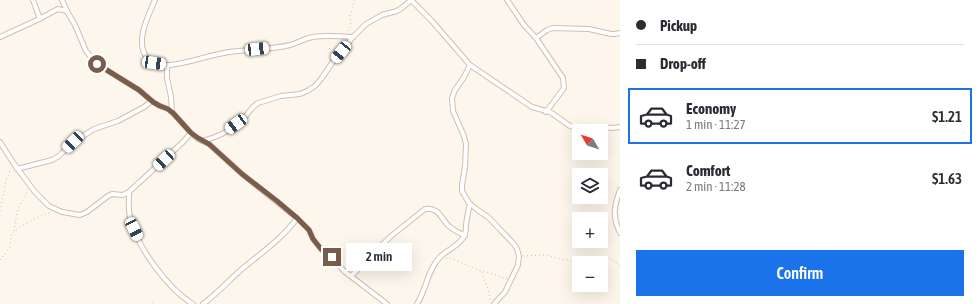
<!DOCTYPE html>
<meta charset="utf-8">
<style>
:root{--surface:#fff;--page:#f2f2f3;--text:#2b2b33;--muted:#7c7c81;--line:#e1e1e2;--accent:#1a73e8}
body{margin:0;font-family:"Asap Condensed",sans-serif;background:var(--page);color:var(--text);height:100vh;display:flex;flex-direction:column;font-size:15px;white-space:nowrap}
*{box-sizing:border-box;margin:0}
p{font-size:13px;color:var(--muted)}
.icon{flex:none;width:22px;height:22px;fill:none;stroke:currentColor;stroke-width:2;stroke-linecap:round;stroke-linejoin:round}
.map{position:relative;flex:1;overflow:hidden}
.side{display:flex;flex-direction:column;background:var(--surface);width:360px}
.side>*{flex:none}
.top-card{display:grid;align-content:center;height:88px;padding:0 16px;background:var(--surface)}
.needle{width:26px;rotate:309deg}
.controls{position:absolute;left:572px;top:124px;display:grid;gap:8px}
.controls a{display:grid;place-items:center;width:36px;height:36px;border-radius:0px;background:var(--surface);box-shadow:0 4px 16px #0002;font-size:20px}
.end{position:absolute;width:18px;height:18px;margin:-9px;border:5px solid #7a5c4d;background:#fff;box-shadow:0 0 0 2px #fff}
.from{border-radius:50%}
.bubble{position:absolute;height:28px;border-radius:0px;background:var(--surface);box-shadow:0 4px 16px #0002;font-size:13px;font-weight:600;line-height:28px;text-align:center}
.car{position:absolute;width:12px;height:24px;margin:-12px -6px;border-radius:5px;box-shadow:0 0 3px 1px #0007;background:linear-gradient(#fff 24%,#345 0 40%,#fff 0 76%,#345 0 86%,#fff 0)}
.top-card b{display:flex;align-items:center;gap:14px;height:38px;font-size:15px}
.top-card b+b{border-top:1px solid var(--line)}
.top-card i{width:10px;height:10px;background:var(--text)}
ul{padding:0;list-style:none}
li{display:flex;align-items:center;gap:12px;height:56px;margin:0 8px 6px;padding:0 8px;border:2px solid transparent;border-radius:0px}
li div{flex:1}
li b{display:block;font-size:15px}
li em{font-style:normal;font-weight:600}
li.current{border-color:var(--accent)}
li>.icon{width:36px;height:36px;stroke-width:1.5}
.cta{display:flex;gap:8px;margin-top:auto;padding:8px 16px}
.cta a{flex:1;height:46px;border-radius:0px;background:var(--accent);color:#fff;font-size:16px;font-weight:600;line-height:46px;text-align:center}
main{display:flex;flex:1;min-height:0}
.map>svg:first-child{display:block}
.lines{fill:none;stroke-linecap:round;stroke-linejoin:round}
.minor-casing{stroke:#d1beb0;stroke-width:6}
.path{stroke:#d9b8a5;stroke-width:1;stroke-dasharray:1 3;stroke-linecap:butt}
.minor{stroke:#fff;stroke-width:4}
.route{stroke:#7a5c4d;stroke-width:5}
</style>
<main>
<div class="map">
<svg width="620" height="304" viewBox="0 0 620 304">
<rect width="100%" height="100%" fill="#fdf6ec"/>
<g class="lines">
<defs>
<g id="minor">
<polyline points="33,0 40,19"/>
<polyline points="62,0 68,13 75,25 86,51 97,64 139,90 153,102 160,106 168,109 173,113 191,133 198,139 209,144 242,174 297,218 309,230 313,239 321,249 332,257 344,271 387,304"/>
<path d="M155,0C148,16 133,45 149,60C154,64 163,65 170,65C190,63 209,55 229,52C249,49 270,50 290,45C298,43 305,38 313,37C326,35 339,36 353,37"/>
<polyline points="411,0 431,20 470,65 532,107 550,112 570,126 579,129 599,127 612,128 620,127"/>
<polyline points="507,0 524,25 536,38 563,78 564,88 546,112"/>
<polyline points="0,37 35,21 58,9 67,11"/>
<polyline points="536,38 547,30 553,28 589,29 611,34 615,34 620,33"/>
<polyline points="167,65 167,78 171,97 172,112"/>
<polyline points="470,65 464,77 455,90 452,98 453,111 464,136 466,144 465,167 462,185 462,191 469,203 479,211 488,217 514,244 517,249 519,256 518,265 505,292 494,304"/>
<path d="M202,141C218,137 234,129 245,117C249,112 252,107 258,103L281,96L300,94L307,91L315,86L321,79L332,63L353,37L366,24L382,15L397,11L403,7L411,0"/>
<polyline points="0,142 14,164 35,192 49,206 62,212 80,215 87,212 108,196 112,194 123,195 130,191 183,142 191,133"/>
<polyline points="17,169 52,160 59,156 73,142 80,138 94,129 118,121 144,107 152,101"/>
<path d="M620,190C614,206 612,217 620,233"/>
<path d="M129,192C129,200 128,209 130,217C136,246 168,289 193,304"/>
<path d="M351,276L374,254L380,247L390,237L425,209C440,207 441,220 450,227C455,231 460,233 465,236"/>
<path d="M203,304C217,294 229,280 242,269C261,253 283,238 297,218"/>
<path d="M417,304C426,290 428,269 440,257C448,249 461,245 465,234C466,231 466,228 466,225C467,218 468,211 470,204"/>
</g>
</defs>
<use href="#minor" class="minor-casing"/>
<g class="path">
<polyline points="348,31 351,26 350,14 353,7 354,0"/>
<polyline points="0,211 6,181 11,168"/>
<path d="M14,231C15,226 17,211 19,207C22,200 27,197 27,189"/>
<polyline points="523,256 544,255 571,261 589,263 600,262 610,258 620,266"/>
<polyline points="446,258 453,259 478,270 496,275 507,279"/>
<path d="M0,260C3,256 8,251 10,247C11,242 10,238 12,234C17,227 43,214 51,212"/>
<path d="M482,272C484,282 490,290 490,301"/>
<polyline points="152,302 153,304"/>
</g>
<use href="#minor" class="minor"/>
</g>
<g class="lines">
<polyline class="route" points="97,64 139,90 153,102 160,106 168,109 173,113 191,133 198,138 209,144 242,174 277,201 297,218 309,230 313,239 321,249 332,257"/>
</g>
</svg>
<div class="controls">
<a><svg class="needle" viewBox="-14 -14 28 28"><path d="M0-13l5 13h-10z" fill="#e53935"/><path d="M0 13l5-13h-10z" fill="#7c7c81"/></svg></a>
<a><svg class="icon" aria-label="layers" viewBox="0 0 24 24"><path d="M12 4l9 5-9 5-9-5zM3 14l9 5 9-5"/></svg></a>
<a>+</a>
<a>−</a>
</div>
<i class="end from" style="left:97px;top:64px"></i>
<i class="end" style="left:332px;top:257px"></i>
<div class="bubble" style="left:346px;top:243px;width:66px">2 min</div>
<i class="car" style="left:257px;top:49px;rotate:84deg"></i>
<i class="car" style="left:341px;top:52px;rotate:219deg"></i>
<i class="car" style="left:154px;top:63px;rotate:98deg"></i>
<i class="car" style="left:236px;top:124px;rotate:234deg"></i>
<i class="car" style="left:73px;top:142px;rotate:225deg"></i>
<i class="car" style="left:164px;top:160px;rotate:227deg"></i>
<i class="car" style="left:134px;top:229px;rotate:154deg"></i>
</div>
<section class="side">
<div class="top-card">
<b><i class="from"></i>Pickup</b>
<b><i></i>Drop-off</b>
</div>
<ul>
<li class="current"><svg class="icon" aria-label="car" viewBox="0 0 24 24"><path d="M5 17H2v-5l4-1 3-4h7l3 4 3 1v5h-3M9 17h6M6 11h13"/><circle cx="7" cy="17" r="2"/><circle cx="17" cy="17" r="2"/></svg><div><b>Economy</b><p>1 min · 11:27</p></div><em>$1.21</em></li>
<li><svg class="icon" aria-label="car" viewBox="0 0 24 24"><path d="M5 17H2v-5l4-1 3-4h7l3 4 3 1v5h-3M9 17h6M6 11h13"/><circle cx="7" cy="17" r="2"/><circle cx="17" cy="17" r="2"/></svg><div><b>Comfort</b><p>2 min · 11:28</p></div><em>$1.63</em></li>
</ul>
<div class="cta"><a>Confirm</a></div>
</section>
</main>
